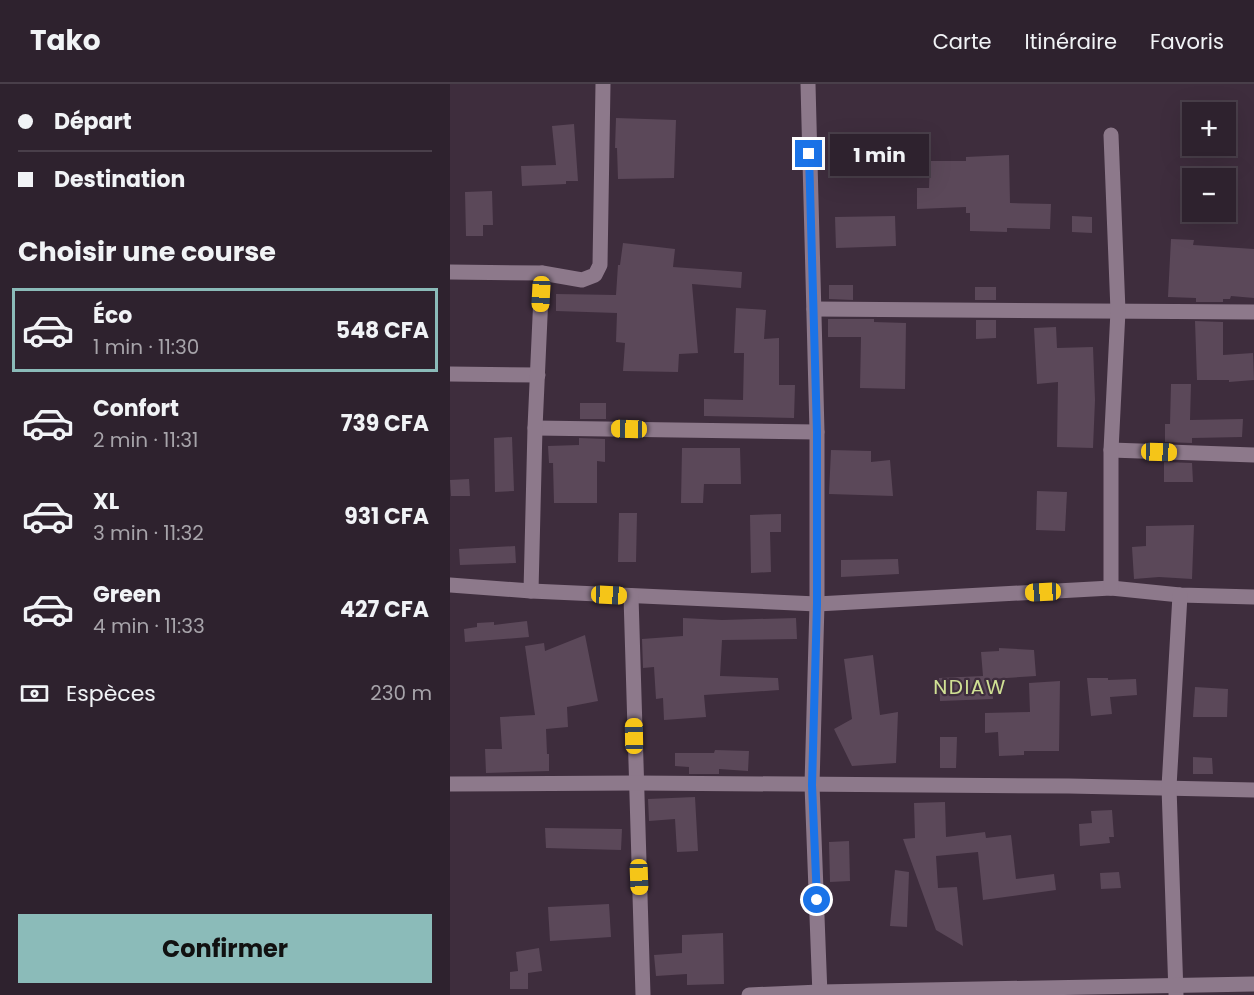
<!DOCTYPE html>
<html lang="fr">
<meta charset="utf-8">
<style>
:root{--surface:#2e222e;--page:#3a2f3a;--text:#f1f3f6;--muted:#a7a4aa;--line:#493f4a;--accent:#8bbbb9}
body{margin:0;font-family:Poppins,sans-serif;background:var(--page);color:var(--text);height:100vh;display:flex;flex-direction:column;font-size:22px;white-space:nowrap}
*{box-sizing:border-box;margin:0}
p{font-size:20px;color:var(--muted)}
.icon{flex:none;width:33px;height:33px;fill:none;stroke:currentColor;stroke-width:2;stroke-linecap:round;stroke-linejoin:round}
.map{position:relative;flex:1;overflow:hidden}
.panel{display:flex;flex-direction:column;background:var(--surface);width:450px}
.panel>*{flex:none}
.top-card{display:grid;align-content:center;height:132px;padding:0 18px;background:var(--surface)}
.tools{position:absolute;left:732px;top:18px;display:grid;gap:12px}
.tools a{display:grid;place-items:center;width:54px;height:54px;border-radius:0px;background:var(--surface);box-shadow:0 6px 24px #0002,0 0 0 2px var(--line);font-size:30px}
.end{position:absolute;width:27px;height:27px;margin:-14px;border:8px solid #1a73e8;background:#fff;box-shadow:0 0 0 3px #fff}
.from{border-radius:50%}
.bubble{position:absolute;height:42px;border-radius:0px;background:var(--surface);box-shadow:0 6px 24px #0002,0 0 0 2px var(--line);font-size:20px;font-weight:700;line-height:42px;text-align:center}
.car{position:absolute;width:18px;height:36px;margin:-18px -9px;border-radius:8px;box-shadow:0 0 4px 2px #0007;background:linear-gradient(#f5c518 24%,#345 0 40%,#f5c518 0 76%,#345 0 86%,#f5c518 0)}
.top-card b{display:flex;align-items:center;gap:21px;height:57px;font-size:22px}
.top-card b+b{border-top:2px solid var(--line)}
.top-card i{width:15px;height:15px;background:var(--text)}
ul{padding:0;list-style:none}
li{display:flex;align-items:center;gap:18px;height:84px;margin:0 12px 9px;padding:0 6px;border:3px solid transparent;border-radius:0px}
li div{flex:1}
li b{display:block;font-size:22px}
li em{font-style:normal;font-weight:700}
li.on{border-color:var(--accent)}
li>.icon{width:54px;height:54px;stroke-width:1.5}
h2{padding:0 18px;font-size:27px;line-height:72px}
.pay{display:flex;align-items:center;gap:15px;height:66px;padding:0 18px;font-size:22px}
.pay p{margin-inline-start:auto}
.primary-button{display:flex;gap:12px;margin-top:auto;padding:12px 18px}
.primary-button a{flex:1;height:69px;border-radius:0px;background:var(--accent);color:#111;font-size:24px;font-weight:700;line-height:69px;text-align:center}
header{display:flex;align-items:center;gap:36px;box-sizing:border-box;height:84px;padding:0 30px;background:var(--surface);border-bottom:2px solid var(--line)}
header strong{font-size:28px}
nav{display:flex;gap:33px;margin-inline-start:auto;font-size:21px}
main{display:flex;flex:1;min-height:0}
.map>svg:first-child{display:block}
.building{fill:#5b4859}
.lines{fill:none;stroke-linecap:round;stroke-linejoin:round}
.minor{stroke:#8d798b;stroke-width:15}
.route{stroke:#1a73e8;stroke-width:8}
.labels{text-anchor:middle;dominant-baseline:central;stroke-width:4.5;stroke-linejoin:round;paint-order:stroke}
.quarter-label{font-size:20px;letter-spacing:1.5px;fill:#d0e094;stroke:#3e2d3d}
</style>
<header>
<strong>Tako</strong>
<nav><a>Carte</a><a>Itinéraire</a><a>Favoris</a></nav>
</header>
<main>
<section class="panel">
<div class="top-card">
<b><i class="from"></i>Départ</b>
<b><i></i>Destination</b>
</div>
<h2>Choisir une course</h2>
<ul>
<li class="on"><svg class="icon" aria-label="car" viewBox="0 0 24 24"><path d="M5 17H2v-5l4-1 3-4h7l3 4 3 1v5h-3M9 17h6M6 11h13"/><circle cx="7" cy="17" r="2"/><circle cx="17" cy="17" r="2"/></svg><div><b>Éco</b><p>1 min · 11:30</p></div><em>548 CFA</em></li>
<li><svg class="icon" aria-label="car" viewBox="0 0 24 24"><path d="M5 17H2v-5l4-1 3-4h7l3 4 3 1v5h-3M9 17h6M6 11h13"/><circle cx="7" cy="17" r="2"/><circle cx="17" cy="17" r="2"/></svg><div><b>Confort</b><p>2 min · 11:31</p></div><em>739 CFA</em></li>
<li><svg class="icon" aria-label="car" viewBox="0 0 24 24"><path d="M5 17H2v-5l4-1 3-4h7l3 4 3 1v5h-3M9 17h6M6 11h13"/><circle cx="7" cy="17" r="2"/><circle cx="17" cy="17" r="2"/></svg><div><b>XL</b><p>3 min · 11:32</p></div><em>931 CFA</em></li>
<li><svg class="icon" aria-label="car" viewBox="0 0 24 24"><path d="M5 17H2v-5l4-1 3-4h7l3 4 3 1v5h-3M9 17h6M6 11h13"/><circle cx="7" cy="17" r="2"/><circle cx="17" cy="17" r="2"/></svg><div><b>Green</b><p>4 min · 11:33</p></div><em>427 CFA</em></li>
</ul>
<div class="pay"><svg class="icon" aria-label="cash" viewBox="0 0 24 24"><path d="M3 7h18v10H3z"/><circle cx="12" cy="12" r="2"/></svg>Espèces<p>230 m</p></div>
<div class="primary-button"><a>Confirmer</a></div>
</section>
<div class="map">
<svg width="804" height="911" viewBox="0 0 804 911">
<rect width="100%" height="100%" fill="#3e2d3d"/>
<g class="building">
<polygon points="166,34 226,36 224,94 168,95 167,64 165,64"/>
<polygon points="124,40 128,97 116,97 116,100 72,102 71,82 106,81 102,42"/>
<polygon points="559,71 560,119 601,120 600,145 557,144 557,148 520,147 520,129 516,129 516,123 467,125 467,104 479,104 480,77 516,77 516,73"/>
<polygon points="42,107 43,141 33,141 33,152 16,152 15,108"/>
<polygon points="445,132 446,162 386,164 385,133"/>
<polygon points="622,132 642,133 642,149 622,148"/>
<polygon points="721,155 744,156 743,161 804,165 804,214 781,212 780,215 773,215 773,218 746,218 746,214 718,213"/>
<polygon points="173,159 225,165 223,183 292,188 291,204 242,200 248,269 229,270 228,288 173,287 175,259 166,258 167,229 106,227 106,210 166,211 168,181 170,181"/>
<polygon points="379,201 403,201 403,216 379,215"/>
<rect x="525" y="203" width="21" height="13"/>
<polygon points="286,224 316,226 314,255 329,254 329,301 345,301 344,334 254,332 254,315 293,316 294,269 284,269"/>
<polygon points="378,235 424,235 424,238 456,239 455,305 410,304 411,253 378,253"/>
<polygon points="526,236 546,236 546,254 526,255"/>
<polygon points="745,237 773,238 773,271 803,269 804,296 779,298 779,296 747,296"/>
<polygon points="606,243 607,264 643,263 645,316 643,364 607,363 608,298 587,300 584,244"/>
<polygon points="721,300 741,300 740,336 793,335 792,353 742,354 742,359 715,358 715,340 720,340"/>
<rect x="130" y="319" width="26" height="16"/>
<polygon points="62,353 64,407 45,408 44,354"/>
<polygon points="129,354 155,355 155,378 147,377 147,419 104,419 103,379 99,379 98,362 129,361"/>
<polygon points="232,364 290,364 291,400 254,400 253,419 231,419"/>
<polygon points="381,366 421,367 421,378 440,376 443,412 379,410"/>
<polygon points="714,378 742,379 743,398 714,398"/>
<polygon points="19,395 20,412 1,412 0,396"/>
<polygon points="587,407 617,408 615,447 586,446"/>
<polygon points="169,429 187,429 186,478 168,478"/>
<polygon points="331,430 331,448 320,448 321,488 301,489 300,431"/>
<polygon points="744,441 742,495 709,493 684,495 682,463 696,462 696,442"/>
<polygon points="65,462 66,479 10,481 9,465"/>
<polygon points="448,475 449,490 391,493 391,476"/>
<polygon points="233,534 272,536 346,534 347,555 272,556 270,592 328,594 329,606 254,611 256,633 214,636 213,614 206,615 204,583 193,584 192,555 233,552"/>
<polygon points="77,537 79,553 15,558 14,545 27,543 27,539 44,538 44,541"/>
<polygon points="135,551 148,617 117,623 118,643 96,645 97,670 99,670 99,687 36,689 35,665 52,665 50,633 85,631 75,562 94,559 95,567"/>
<polygon points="549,564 584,566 586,592 542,595 543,615 490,617 489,594 533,592 531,568 549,567"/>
<polygon points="423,571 430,631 448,628 446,679 402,682 384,645 402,635 394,575"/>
<polygon points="637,594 658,594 658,596 686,595 687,611 660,613 662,630 641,632"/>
<polygon points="610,597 609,667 574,667 574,671 549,672 548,648 535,649 535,629 580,628 579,599"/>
<polygon points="745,603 778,605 777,633 743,633"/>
<polygon points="490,653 507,653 506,684 490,684"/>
<polygon points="265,666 299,667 298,687 269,685 269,690 239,690 239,683 225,682 225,669 264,669"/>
<polygon points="743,673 762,674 763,690 743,690"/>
<polygon points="245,713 248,767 227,768 225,735 199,737 198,715"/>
<polygon points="495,718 496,753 535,748 536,754 561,751 566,795 604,790 606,806 533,816 528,768 486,772 488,804 507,803 513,862 486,846 453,755 465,754 464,719"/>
<polygon points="662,726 664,753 659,753 660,759 630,762 629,740 642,739 641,727"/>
<polygon points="95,744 172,745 171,766 96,764"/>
<polygon points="399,757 400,797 380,798 379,758"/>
<polygon points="445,786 459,788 457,843 440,842"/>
<polygon points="669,788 671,804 651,805 650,789"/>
<polygon points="159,820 161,853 100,857 98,823"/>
<polygon points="273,849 274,900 237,901 237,890 206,892 204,871 232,869 232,851"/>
<polygon points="89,864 92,887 78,889 78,905 60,905 60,888 68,887 66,868"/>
</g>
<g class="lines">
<g class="minor">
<polyline points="358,0 367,348 367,520 362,701 370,911"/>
<polyline points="0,188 92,189 132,196 145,191 150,181 153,0"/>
<polyline points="364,225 804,228"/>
<polyline points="0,290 88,291"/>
<polyline points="85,344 367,348"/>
<polyline points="661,366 804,371"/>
<polyline points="0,501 81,507 367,520 661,504 730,511 804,513"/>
<polyline points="661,504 661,366 668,227 661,51"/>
<polyline points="81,507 85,344 92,189"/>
<polyline points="181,512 193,911"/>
<polyline points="0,700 186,699 619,702 804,706"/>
<polyline points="726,910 719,703 730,511"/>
<polyline points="299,911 370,908 804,900"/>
</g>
</g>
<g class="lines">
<polyline class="route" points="359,70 367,348 367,520 362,701 367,816"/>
</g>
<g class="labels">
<g class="quarter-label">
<text x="520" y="603">NDIAW</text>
</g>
</g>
</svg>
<div class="tools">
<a>+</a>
<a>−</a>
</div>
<i class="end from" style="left:367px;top:816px"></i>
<i class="end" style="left:359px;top:70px"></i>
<div class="bubble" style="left:380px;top:50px;width:99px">1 min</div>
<i class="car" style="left:91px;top:210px;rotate:183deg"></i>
<i class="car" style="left:179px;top:345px;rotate:271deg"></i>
<i class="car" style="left:709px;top:368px;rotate:92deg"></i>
<i class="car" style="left:593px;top:508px;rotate:267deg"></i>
<i class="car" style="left:159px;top:511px;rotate:93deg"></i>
<i class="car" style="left:184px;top:652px;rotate:359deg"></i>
<i class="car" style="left:189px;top:793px;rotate:178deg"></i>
</div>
</main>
